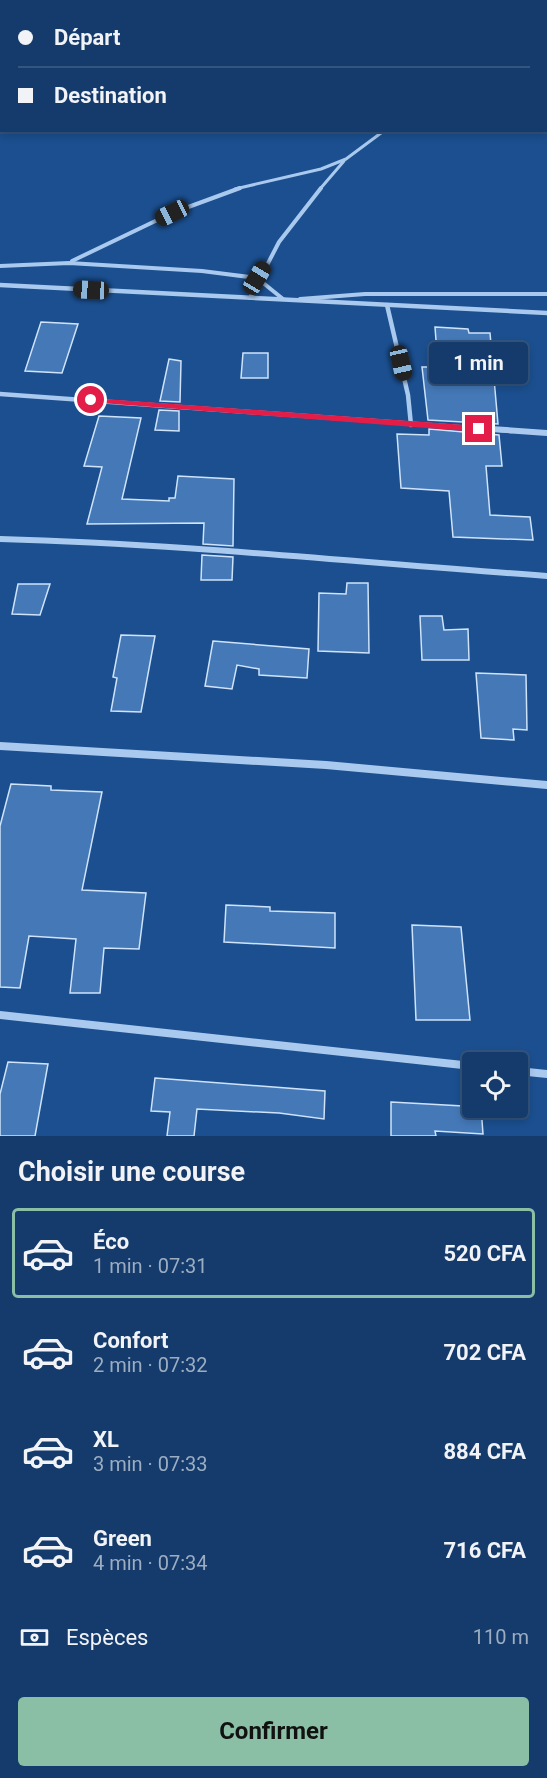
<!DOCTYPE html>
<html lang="fr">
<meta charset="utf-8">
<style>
:root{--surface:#143b6b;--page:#1d4271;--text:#f1f3f6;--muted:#9dadc1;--line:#33557e;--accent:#8abfa5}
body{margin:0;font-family:Roboto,sans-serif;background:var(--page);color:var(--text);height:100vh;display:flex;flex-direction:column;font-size:22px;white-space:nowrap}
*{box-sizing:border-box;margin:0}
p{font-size:20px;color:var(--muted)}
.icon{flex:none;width:33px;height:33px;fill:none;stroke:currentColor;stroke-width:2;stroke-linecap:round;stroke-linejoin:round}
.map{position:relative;height:1136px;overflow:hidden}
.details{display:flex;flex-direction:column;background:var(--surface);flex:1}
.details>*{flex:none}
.hud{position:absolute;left:0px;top:0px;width:548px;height:132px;box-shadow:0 3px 9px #0003,0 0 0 2px var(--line);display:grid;align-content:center;height:132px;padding:0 18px;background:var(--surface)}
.fabs{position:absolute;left:462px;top:1052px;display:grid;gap:12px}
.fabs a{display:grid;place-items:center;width:66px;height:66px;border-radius:6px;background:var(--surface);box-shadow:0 3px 9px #0003,0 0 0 2px var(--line);font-size:30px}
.end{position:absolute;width:27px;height:27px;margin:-14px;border:8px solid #e11d48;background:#fff;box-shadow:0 0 0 3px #fff}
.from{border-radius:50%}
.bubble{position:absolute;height:42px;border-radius:6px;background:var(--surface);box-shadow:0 3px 9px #0003,0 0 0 2px var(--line);font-size:20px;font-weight:700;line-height:42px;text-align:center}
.car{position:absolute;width:18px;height:36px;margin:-18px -9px;border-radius:8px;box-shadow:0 0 4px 2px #0007;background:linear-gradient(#222 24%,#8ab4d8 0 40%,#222 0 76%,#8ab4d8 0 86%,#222 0)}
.hud b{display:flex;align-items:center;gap:21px;height:57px;font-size:22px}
.hud b+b{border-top:2px solid var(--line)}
.hud i{width:15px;height:15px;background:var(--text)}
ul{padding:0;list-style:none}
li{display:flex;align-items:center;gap:18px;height:90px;margin:0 12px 9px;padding:0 6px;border:3px solid transparent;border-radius:6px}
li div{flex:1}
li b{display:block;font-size:22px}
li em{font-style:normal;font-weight:700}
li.active{border-color:var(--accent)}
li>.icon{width:54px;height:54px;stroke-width:1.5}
h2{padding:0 18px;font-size:27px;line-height:72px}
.pay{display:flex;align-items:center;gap:15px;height:66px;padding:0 18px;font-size:22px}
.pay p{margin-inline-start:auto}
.cta{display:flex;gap:12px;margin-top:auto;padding:12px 18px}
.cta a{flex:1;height:69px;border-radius:6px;background:var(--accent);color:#111;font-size:24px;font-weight:700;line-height:69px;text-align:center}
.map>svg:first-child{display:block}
.building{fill:#4478b7;stroke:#cfe3fa;stroke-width:1.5}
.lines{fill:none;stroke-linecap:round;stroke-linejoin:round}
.lane-far1{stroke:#a9c9ee;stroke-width:3}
.lane{stroke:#a9c9ee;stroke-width:4}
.street-far2{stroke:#a9c9ee;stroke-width:4.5}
.street-far1{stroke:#a9c9ee;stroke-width:6}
.street{stroke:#a9c9ee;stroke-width:8}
.route{fill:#e11d48}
</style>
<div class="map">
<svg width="547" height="1136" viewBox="0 0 547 1136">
<rect width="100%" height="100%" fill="#1b4f8f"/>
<g class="building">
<polygon points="41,322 78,324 62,373 25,371"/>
<polygon points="435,327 468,329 469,333 490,333 498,424 428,420 422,367 438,367"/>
<polygon points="243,353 268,353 268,378 241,378"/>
<polygon points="169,359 181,361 180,402 160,401"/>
<polygon points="159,410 179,411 179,431 155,430"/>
<polygon points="99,416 141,418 122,499 169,501 169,498 175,498 178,476 234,479 233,546 203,544 204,523 87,524 102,467 84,466"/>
<polygon points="429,429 499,435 502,466 486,466 490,515 530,517 533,540 453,537 449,491 401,488 397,434 429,435"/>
<polygon points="202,555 233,557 232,580 201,580"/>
<polygon points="347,583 368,583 369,653 318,651 319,593 346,594"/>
<polygon points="18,584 50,584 40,615 12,614"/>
<polygon points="420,616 442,616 444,630 468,629 469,660 422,660"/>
<polygon points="121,635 155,636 141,712 111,711 117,678 113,677"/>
<polygon points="213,641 309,649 307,678 259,675 259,669 237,665 232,689 205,686"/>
<polygon points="476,673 526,675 527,730 513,729 514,740 481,738"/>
<polygon points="11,784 51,786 51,790 102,792 82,890 146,893 139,949 104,948 100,993 70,993 76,939 29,936 20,988 0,987 0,826"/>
<polygon points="226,905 270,907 270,911 335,913 335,948 224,942"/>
<polygon points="412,925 461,927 470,1020 416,1020"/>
<polygon points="8,1062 48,1064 35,1136 0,1136 0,1094"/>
<polygon points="155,1078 325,1091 324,1119 279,1113 197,1109 194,1136 167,1136 170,1112 151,1111"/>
<polygon points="391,1102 481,1107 483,1134 435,1131 436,1136 391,1136"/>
</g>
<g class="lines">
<g class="lane-far1">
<polyline points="235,189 321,169 346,159 385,130"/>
<polyline points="320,189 344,161"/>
</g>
<g class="lane">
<polyline points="72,261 172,213 240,188"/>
<polyline points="0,266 69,263 202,271 257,278 283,299"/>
<polyline points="250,298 279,242 321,188"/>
<polyline points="300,299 365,294 547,294"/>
</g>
<g class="street-far2">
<polyline points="0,285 547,313"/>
<polyline points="387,305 408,395 411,425"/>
<polyline points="0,394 512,431"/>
</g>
<g class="street-far1">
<polyline points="491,429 547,433"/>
<path d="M0,539C183,544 365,563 547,576"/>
</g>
<g class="street">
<polyline points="0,746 326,765 547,785"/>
<polyline points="0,1015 472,1066"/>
<polyline points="518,1071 547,1074"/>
</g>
</g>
<polygon class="route" points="91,398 479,426 483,429 479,432 88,402"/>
</svg>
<div class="fabs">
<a><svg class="icon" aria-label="locate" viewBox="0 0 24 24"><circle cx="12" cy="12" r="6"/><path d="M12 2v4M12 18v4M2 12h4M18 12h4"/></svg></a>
</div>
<i class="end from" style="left:91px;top:400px"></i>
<i class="end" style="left:479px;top:429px"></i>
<div class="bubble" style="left:429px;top:342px;width:99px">1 min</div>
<i class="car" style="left:172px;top:213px;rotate:244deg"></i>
<i class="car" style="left:257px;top:278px;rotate:31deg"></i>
<i class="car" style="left:91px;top:290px;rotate:273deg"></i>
<i class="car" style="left:401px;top:363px;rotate:167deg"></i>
<div class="hud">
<b><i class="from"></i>Départ</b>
<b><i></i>Destination</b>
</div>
</div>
<section class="details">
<h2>Choisir une course</h2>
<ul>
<li class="active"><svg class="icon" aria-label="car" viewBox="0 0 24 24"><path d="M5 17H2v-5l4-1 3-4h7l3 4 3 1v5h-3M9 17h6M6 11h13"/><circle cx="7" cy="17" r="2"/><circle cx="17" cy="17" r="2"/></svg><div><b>Éco</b><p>1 min · 07:31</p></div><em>520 CFA</em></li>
<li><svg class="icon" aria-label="car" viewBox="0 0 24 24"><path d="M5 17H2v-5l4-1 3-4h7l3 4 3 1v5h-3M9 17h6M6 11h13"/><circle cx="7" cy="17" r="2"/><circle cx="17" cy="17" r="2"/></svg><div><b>Confort</b><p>2 min · 07:32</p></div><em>702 CFA</em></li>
<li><svg class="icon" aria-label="car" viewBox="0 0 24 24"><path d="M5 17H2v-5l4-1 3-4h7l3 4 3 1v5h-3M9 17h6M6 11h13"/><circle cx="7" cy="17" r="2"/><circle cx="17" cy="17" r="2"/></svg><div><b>XL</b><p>3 min · 07:33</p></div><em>884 CFA</em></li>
<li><svg class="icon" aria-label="car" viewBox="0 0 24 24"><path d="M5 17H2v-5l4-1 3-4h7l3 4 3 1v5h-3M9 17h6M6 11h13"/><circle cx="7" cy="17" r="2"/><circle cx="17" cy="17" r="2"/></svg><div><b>Green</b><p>4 min · 07:34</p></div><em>716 CFA</em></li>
</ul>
<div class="pay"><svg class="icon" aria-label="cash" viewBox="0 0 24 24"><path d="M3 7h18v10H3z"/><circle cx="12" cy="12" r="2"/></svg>Espèces<p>110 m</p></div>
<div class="cta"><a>Confirmer</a></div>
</section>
